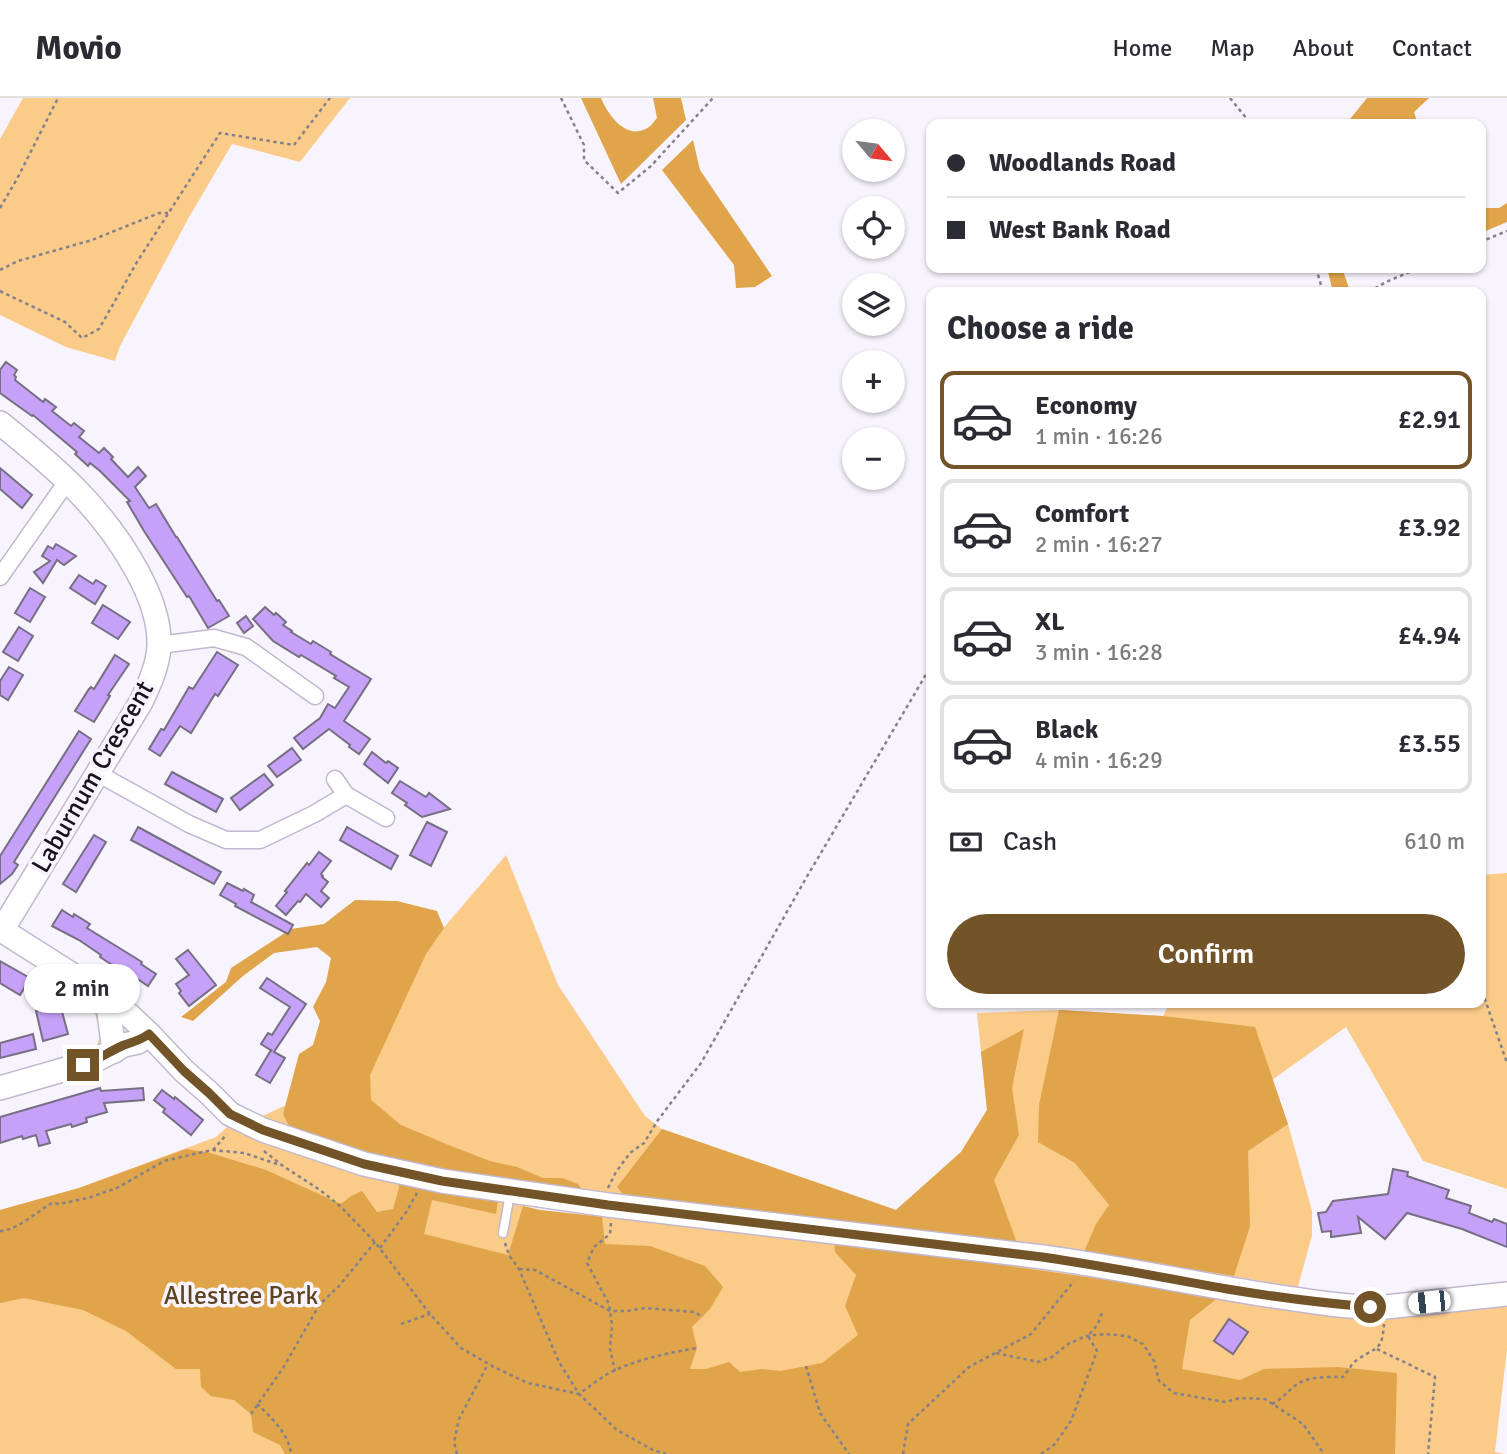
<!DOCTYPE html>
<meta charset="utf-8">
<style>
:root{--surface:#fff;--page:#f7f7f7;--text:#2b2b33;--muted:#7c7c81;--line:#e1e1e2;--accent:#725428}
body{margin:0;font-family:Signika,sans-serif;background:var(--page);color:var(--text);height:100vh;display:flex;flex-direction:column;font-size:26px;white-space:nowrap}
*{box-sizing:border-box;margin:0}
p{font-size:23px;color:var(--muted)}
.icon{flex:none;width:38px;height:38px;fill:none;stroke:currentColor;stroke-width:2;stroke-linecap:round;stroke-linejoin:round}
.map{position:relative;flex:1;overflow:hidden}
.side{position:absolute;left:926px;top:189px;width:560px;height:721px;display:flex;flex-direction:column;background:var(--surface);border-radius:14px;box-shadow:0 2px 5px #0004}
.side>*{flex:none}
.guide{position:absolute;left:926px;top:21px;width:560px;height:154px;border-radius:14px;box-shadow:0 2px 5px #0004;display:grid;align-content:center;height:154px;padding:0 21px;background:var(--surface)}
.needle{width:46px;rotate:119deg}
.tools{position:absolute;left:842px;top:21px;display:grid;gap:14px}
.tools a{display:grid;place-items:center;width:63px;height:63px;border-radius:50%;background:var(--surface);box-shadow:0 2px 5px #0004;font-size:35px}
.end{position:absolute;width:32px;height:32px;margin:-16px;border:9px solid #725428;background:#fff;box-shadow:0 0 0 4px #fff}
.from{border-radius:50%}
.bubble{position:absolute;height:49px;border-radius:24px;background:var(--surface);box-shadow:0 2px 5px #0004;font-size:23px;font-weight:600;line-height:49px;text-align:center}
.car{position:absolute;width:21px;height:42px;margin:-21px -10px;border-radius:9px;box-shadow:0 0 5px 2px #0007;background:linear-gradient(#fff 24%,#345 0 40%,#fff 0 76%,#345 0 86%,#fff 0)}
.guide b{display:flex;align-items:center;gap:24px;height:66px;font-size:26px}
.guide b+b{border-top:2px solid var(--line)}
.guide i{width:18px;height:18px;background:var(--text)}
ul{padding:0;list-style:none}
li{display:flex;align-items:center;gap:21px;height:98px;margin:0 14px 10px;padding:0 7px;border:4px solid var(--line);border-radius:14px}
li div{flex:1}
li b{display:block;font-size:26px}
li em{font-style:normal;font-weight:600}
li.current{border-color:var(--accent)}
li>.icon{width:63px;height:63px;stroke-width:1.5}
h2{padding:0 21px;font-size:32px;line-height:84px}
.pay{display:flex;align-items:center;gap:18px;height:77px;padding:0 21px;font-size:26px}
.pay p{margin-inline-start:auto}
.cta{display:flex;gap:14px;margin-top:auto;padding:14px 21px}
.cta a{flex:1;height:80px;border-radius:42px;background:var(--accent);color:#fff;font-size:28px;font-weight:600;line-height:80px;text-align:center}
header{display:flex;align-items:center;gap:42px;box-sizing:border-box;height:98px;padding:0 35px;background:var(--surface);border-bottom:2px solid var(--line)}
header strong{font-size:33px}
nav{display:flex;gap:38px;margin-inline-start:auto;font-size:24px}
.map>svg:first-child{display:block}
.green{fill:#fbcb89}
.forest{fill:#e0a44a}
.building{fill:#c6a1f8;stroke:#776e83;stroke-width:2}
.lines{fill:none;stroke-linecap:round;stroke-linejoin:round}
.lane-casing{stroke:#c1b8cf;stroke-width:11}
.street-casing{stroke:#c1b8cf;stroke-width:19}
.secondary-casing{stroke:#c1b8cf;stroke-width:26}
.path{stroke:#84818a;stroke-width:2.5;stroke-dasharray:3.5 3.5;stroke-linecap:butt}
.lane{stroke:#fff;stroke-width:8}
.street{stroke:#fff;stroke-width:16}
.secondary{stroke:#fff;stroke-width:23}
.route{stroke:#725428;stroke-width:9}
.labels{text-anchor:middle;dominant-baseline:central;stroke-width:7;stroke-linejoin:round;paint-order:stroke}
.street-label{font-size:26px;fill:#16131b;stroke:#f8f4fe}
.park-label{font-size:26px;fill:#5e4420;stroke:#f8f4fe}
</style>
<header>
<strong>Movio</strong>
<nav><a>Home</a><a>Map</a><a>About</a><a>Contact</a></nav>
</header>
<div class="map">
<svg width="1507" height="1356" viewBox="0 0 1507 1356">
<rect width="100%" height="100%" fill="#f8f4fe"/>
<g class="green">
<polygon points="23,0 350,0 300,64 232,46 188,121 120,248 115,263 66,249 0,217 0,41"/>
<polygon points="506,757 558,887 645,1018 662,1031 896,1112 961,1054 987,1012 977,915 1059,912 1163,918 1170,905 1480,905 1481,777 1507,775 1507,1091 1423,1063 1346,929 1272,982 1288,1026 1312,1113 1312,1137 1298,1189 1053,1149 769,1119 553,1092 256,1021 295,1003"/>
<path d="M67,884L90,901L100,914L107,942L88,956C91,954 96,950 97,947C103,937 96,919 93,909L65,887Z"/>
<polygon points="235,1026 408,1082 540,1112 847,1144 1231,1199 1507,1205 1507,1251 1495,1354 1505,1356 0,1356 0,1112 79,1090 216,1039 227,1029"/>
</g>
<g class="forest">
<path d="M581,0H601C608,17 627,44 649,29C652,27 654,23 657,20L653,0H681L686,22L621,86Z"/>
<polygon points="1367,0 1429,0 1414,14 1418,26 1346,26"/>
<polygon points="693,42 700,72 772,178 755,189 736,190 734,167 662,72"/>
<polygon points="1507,105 1507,124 1481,135 1481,110 1499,110"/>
<polygon points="1327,170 1342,170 1350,193 1348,194 1333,194"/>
<polygon points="355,802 397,803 437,813 444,830 426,856 370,977 371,1002 401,1027 446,1046 490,1063 517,1069 543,1080 562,1080 578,1086 585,1096 411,1072 293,1036 283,1016 299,956 313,947 320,923 313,909 326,884 331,860 317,849 274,855 243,878 193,923 181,919 226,884 231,870 291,831 324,826"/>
<polygon points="1059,912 1163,918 1255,929 1288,1026 1248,1053 1250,1128 1234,1178 1084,1154 1096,1126 1109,1107 1075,1065 1038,1044 1039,1007"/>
<polygon points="1024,931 1012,990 1019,1037 994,1082 1017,1145 627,1102 617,1089 662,1031 896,1112 961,1054 987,1012 981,954"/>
<polygon points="186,1051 207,1054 266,1072 341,1106 351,1098 362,1093 377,1114 393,1111 399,1090 399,1081 498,1103 496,1116 432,1102 424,1136 508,1157 523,1108 540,1112 602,1119 605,1146 650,1148 664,1153 705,1168 723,1189 710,1211 692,1229 697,1250 690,1271 706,1271 729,1264 740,1274 762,1271 780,1273 822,1265 858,1237 845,1208 856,1177 835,1154 834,1143 1220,1198 1190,1222 1182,1271 1240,1282 1264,1271 1338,1269 1397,1275 1395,1356 285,1356 280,1347 253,1334 251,1316 234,1302 211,1298 201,1289 200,1271 176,1271 126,1233 83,1212 24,1200 0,1205 0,1112 79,1090"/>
</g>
<g class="building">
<polygon points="6,264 17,272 14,277 16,279 15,282 43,304 45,301 56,309 52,313 71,328 74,325 84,333 79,339 99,355 104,350 113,359 111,361 128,379 138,369 146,378 135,389 149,410 156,406 176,439 177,439 217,503 219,502 229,518 208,530 189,498 187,499 144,433 127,404 130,403 100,373 90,365 88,368 75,356 77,354 33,317 32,318 0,295 0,272"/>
<polygon points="0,370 32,397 22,410 0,391"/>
<polygon points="56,446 76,458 64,467 57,462 43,485 34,474 50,463 42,458 48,448 53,451"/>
<polygon points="79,477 93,486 96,482 106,488 95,506 70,490"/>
<polygon points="30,490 45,499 30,524 15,515"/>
<polygon points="103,507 130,524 118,541 92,525"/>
<polygon points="265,509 274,517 276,515 286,524 283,527 292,533 291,534 311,546 313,543 331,554 330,556 371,581 344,623 370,641 359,656 349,649 350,647 329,631 303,651 294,640 320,620 328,606 335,610 349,589 334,580 336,578 301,557 299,559 273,543 253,521"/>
<polygon points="246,518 253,528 244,535 237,525"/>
<polygon points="19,529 33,538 18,563 3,554"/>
<polygon points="217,554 238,567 218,598 215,596 191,635 180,628 160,658 149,651 161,631 164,632 189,589 193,591"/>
<polygon points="115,557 129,566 108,597 110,598 94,624 75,613 89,591 91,589 94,591"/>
<polygon points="9,569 23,577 8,602 0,597 0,583"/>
<polygon points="79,633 91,641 14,764 18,767 12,776 0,786 0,758"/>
<polygon points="292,650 301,662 277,679 268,668"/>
<polygon points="372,654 386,665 388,663 398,670 388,685 364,666"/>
<polygon points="172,674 223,701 216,714 165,686"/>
<polygon points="264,676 273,687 240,712 231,700"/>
<polygon points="400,683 426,699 429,695 450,711 422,719 405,707 407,705 392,695"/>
<polygon points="427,724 447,734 431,768 410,757"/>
<polygon points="138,729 221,774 214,786 131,742"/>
<polygon points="347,729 398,758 391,771 340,742"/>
<polygon points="94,737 106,744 76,794 63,786"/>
<polygon points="319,754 331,763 321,776 323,778 322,779 328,784 321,793 329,800 321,809 306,796 300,804 298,803 286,817 276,808 287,794 285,793 307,765 309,767"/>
<polygon points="227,785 243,793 244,791 254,797 251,804 293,827 288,836 235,808 236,806 220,797"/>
<polygon points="62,812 73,819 74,816 90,826 87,830 142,864 141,866 156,876 148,888 133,878 132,880 100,859 101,857 79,842 52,828"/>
<polygon points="188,852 216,887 189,908 179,895 181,893 176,886 189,877 176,861"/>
<polygon points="0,863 30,880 20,897 0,885"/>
<polygon points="267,880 306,906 274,954 285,960 270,985 256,977 271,952 272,953 261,946 268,935 272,937 290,909 260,890"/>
<polygon points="60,906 68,936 43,943 36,913"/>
<polygon points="33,936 36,951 0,960 0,945"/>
<polygon points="100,990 101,993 143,990 144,1002 104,1005 107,1014 86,1020 87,1024 72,1029 71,1026 46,1033 50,1045 39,1048 36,1037 23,1041 22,1038 0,1045 0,1019"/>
<polygon points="162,992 174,1001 175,999 203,1022 191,1037 163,1014 165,1011 154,1002"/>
<polygon points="1393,1071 1408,1074 1407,1078 1449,1092 1446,1100 1471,1108 1469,1115 1492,1124 1494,1121 1507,1126 1507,1149 1462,1131 1407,1115 1385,1141 1358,1119 1361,1135 1331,1139 1331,1133 1322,1134 1318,1115 1326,1114 1333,1103 1388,1096"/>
<polygon points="1229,1221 1248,1234 1233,1256 1214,1243"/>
</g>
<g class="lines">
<defs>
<polyline id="lane" points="503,1135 510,1096"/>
<g id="street">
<polyline points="0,479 68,382"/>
<polyline points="159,547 214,540 246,549 315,598"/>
<polyline points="97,675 189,726 226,742 260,742 314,716 346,697 386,720"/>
<polyline points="335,681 346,697"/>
</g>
<g id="secondary">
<path d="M0,325C56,370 102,409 137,473C149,495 160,522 159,548C158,568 149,587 141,604L2,832"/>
<path d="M0,831L96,892L129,917L149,936L184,973L209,995L230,1016L263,1032L364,1066L442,1083L608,1107L1043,1159C1122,1170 1200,1187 1280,1199C1315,1204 1350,1210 1386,1209L1507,1196"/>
<polyline points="110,904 109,915 114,953"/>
<polyline points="0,990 94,963 124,947 138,944 149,936"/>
</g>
</defs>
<use href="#lane" class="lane-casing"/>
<use href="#street" class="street-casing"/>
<use href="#secondary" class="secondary-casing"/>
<g class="path">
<polyline points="561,0 584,47 584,62 618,95 651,68 713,0"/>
<polyline points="1230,0 1251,26"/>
<polyline points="0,110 17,81 58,0"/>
<polyline points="1480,144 1507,133"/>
<polyline points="1316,170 1323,194"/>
<polyline points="0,172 18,163 92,142 159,115 168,115"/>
<polyline points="0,193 65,224 82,240 99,231 137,164 220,35 294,47 330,0"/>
<polyline points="1369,194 1386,184 1419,170"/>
<polyline points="1480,887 1507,965"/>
<polyline points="213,1052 227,1036"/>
<path d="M264,1053L283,1068L320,1092L339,1107L375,1144L430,1216L461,1250L494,1269L528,1285L579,1296C590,1288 600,1280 611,1274C638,1261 668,1255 697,1250"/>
<polyline points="608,1090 616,1074 630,1055 644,1045 658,1022 701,965 805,782 931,568"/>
<polyline points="611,1125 610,1136 594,1149 587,1165 609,1206 612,1227 610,1251 615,1273"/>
<path d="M0,1133C16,1133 38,1113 52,1105L59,1106L88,1100L117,1090L164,1063L212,1052L244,1055L280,1067"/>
<polyline points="505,1145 509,1157 519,1171 559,1264 579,1296 617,1332 653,1352 666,1356"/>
<polyline points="380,1150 407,1113 417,1095"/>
<polyline points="519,1171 535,1172 610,1213 627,1213 645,1210 694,1214 703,1219"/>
<polyline points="401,1226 430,1216"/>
<polyline points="1377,1251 1435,1279 1428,1356"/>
<polyline points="996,1255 1038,1264 1052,1259 1068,1246 1086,1238 1105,1236 1127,1238 1143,1246 1154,1263 1159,1283 1174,1295 1225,1304 1240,1300 1265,1301 1303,1326 1324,1356"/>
<polyline points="806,1268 820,1315 849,1356"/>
<path d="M257,1306C271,1319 289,1336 291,1356"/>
<path d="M1272,1306C1283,1301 1289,1291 1299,1285C1312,1278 1329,1279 1343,1279C1348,1273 1352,1265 1358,1261C1378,1248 1382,1253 1384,1226"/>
<polyline points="251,1316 283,1270 320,1206 339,1188 375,1144"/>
<polyline points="457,1356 454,1344 459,1321 488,1266"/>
<polyline points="903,1356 908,1326 969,1269 1031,1236 1074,1183"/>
<polyline points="1041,1356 1054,1347 1071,1323 1097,1253 1088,1238 1098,1226 1102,1215"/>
</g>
<use href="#lane" class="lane"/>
<use href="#street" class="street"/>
<use href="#secondary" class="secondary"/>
</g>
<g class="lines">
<path class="route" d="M83,967C98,962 110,953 124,947C133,944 141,942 149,936L184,973L209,995L230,1016L263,1032L364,1066L442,1083L608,1107L1042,1159C1104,1168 1166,1180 1227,1191C1275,1199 1322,1205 1370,1209"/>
</g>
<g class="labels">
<g class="street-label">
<text transform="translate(93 679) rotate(-60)">Laburnum Crescent</text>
</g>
<g class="park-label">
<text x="241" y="1198">Allestree Park</text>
</g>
</g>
</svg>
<div class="tools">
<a><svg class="needle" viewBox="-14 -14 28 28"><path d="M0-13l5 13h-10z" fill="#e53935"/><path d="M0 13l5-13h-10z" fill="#7c7c81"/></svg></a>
<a><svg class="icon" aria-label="locate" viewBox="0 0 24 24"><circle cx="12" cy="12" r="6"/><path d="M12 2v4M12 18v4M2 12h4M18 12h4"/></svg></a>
<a><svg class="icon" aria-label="layers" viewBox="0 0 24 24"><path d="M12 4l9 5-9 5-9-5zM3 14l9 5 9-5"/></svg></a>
<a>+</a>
<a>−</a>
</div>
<i class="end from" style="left:1370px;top:1209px"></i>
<i class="end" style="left:83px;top:967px"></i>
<div class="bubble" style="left:24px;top:866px;width:116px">2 min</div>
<i class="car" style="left:1429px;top:1204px;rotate:264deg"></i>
<div class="guide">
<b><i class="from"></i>Woodlands Road</b>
<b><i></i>West Bank Road</b>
</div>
<section class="side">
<h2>Choose a ride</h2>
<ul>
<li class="current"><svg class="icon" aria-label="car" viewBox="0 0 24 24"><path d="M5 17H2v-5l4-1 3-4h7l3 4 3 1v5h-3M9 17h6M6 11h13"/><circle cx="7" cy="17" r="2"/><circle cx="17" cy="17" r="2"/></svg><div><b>Economy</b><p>1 min · 16:26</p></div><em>£2.91</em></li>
<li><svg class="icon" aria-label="car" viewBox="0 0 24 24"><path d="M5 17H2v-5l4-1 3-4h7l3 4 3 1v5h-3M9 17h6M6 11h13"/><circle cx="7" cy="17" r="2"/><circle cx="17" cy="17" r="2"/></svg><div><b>Comfort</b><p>2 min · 16:27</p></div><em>£3.92</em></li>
<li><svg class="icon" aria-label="car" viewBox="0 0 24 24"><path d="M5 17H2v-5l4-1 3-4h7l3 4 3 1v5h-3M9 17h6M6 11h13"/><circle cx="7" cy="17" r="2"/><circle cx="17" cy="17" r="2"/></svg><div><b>XL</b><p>3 min · 16:28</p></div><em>£4.94</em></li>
<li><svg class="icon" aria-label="car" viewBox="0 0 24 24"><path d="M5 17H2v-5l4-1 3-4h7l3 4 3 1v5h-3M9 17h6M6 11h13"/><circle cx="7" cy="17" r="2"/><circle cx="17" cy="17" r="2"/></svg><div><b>Black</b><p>4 min · 16:29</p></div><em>£3.55</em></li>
</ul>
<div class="pay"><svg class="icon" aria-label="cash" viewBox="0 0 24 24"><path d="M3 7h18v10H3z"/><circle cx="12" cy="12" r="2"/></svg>Cash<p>610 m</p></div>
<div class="cta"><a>Confirm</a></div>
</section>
</div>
